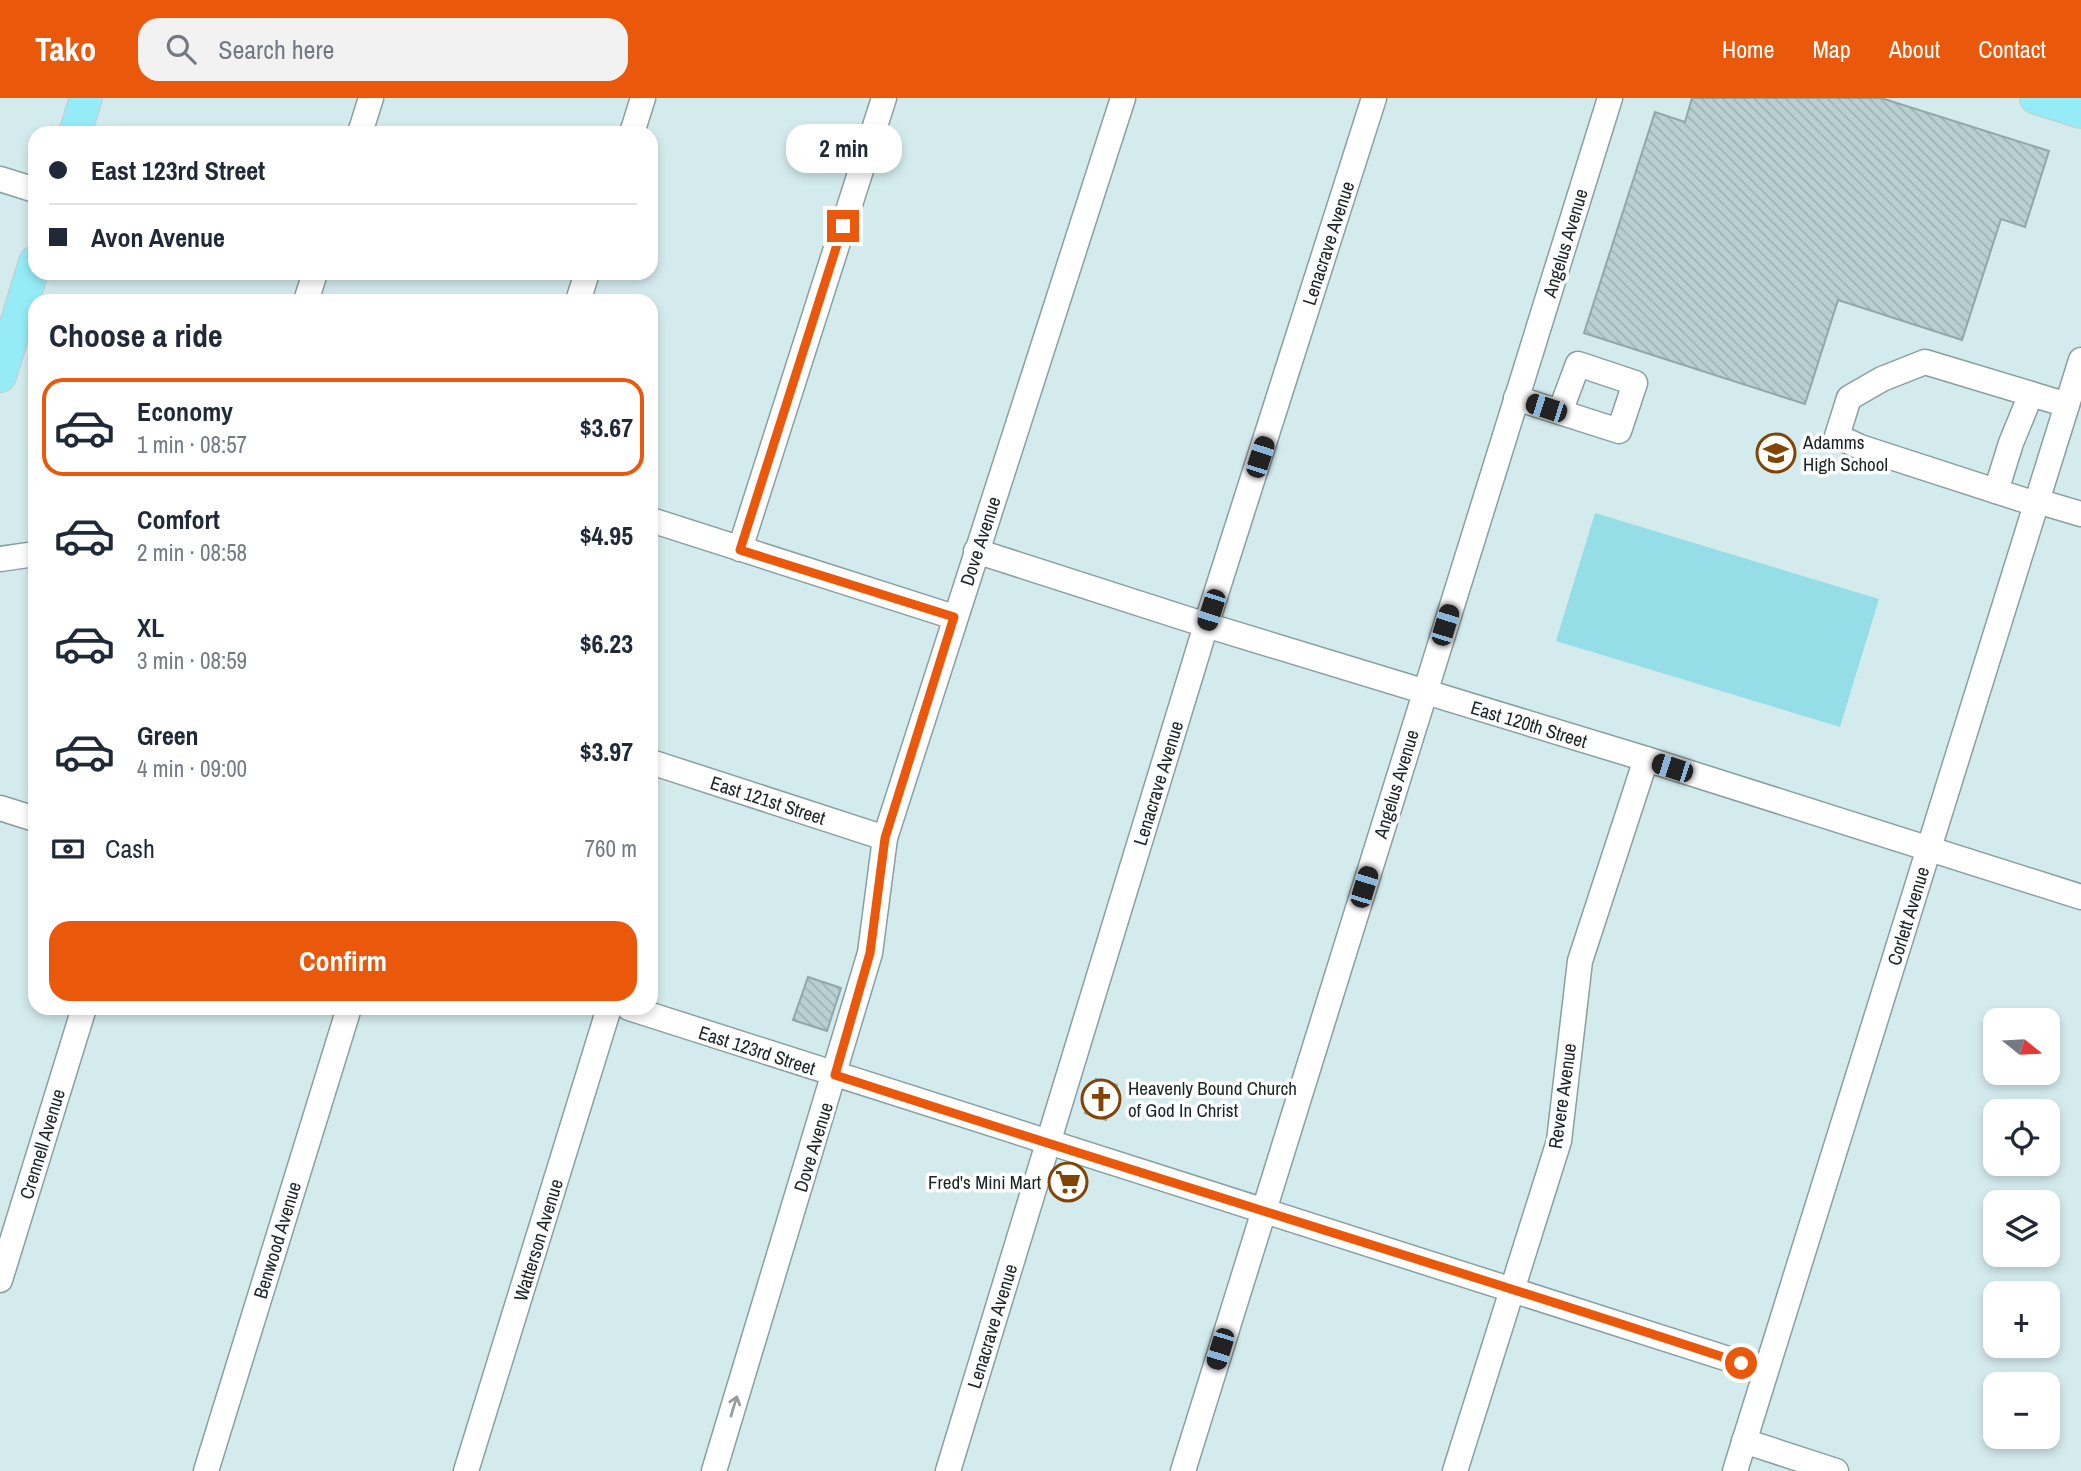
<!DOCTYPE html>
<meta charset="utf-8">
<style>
:root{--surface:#fff;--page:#f2f2f3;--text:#1f2937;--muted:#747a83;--line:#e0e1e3;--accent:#ea580c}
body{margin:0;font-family:"Archivo Narrow",sans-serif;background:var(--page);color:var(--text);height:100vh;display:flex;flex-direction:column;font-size:26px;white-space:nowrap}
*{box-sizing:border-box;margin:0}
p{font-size:23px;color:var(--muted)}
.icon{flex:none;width:38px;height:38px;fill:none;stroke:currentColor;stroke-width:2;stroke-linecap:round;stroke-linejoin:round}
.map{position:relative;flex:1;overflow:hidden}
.drawer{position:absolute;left:28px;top:196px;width:630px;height:721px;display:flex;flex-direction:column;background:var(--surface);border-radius:21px;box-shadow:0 4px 10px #0003}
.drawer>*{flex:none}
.banner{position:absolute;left:28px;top:28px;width:630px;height:154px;border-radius:21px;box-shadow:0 4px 10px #0003;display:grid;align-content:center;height:154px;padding:0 21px;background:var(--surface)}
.needle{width:46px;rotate:108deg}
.buttons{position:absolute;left:1983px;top:910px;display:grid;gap:14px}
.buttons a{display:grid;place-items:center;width:77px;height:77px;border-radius:14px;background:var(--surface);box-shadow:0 4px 10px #0003;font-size:35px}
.end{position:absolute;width:32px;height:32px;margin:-16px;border:9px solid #ea580c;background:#fff;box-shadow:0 0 0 4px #fff}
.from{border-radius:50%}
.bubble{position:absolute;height:49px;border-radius:21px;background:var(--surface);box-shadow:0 4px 10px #0003;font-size:23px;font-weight:700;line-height:49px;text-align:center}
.car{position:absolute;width:21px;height:42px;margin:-21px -10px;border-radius:9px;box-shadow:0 0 5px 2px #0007;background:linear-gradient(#222 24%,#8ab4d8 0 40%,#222 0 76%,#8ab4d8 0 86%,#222 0)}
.banner b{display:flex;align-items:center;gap:24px;height:66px;font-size:26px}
.banner b+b{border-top:2px solid var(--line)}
.banner i{width:18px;height:18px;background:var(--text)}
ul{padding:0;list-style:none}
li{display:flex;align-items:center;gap:21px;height:98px;margin:0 14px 10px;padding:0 7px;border:4px solid transparent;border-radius:21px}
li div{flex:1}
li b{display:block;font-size:26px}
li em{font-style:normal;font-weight:700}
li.active{border-color:var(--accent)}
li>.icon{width:63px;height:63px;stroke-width:1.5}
h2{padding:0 21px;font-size:32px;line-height:84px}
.pay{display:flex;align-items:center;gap:18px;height:77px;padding:0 21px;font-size:26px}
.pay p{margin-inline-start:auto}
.action{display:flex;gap:14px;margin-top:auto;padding:14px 21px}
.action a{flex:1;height:80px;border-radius:21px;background:var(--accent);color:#fff;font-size:28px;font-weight:700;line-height:80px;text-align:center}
header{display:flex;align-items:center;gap:42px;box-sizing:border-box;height:98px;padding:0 35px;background:var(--accent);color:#fff}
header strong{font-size:33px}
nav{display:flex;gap:38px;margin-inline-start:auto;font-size:24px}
.search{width:490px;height:63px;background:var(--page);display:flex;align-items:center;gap:18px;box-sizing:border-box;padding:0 24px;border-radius:21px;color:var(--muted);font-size:26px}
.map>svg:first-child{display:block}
.pitch{fill:#95dde7}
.building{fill:url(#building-back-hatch);stroke:#91a7aa;stroke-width:2}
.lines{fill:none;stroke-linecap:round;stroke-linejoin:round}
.minor-casing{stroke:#899fa2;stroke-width:27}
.major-casing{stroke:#c8cacb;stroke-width:34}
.minor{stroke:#fff;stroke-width:24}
.major{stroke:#95ecf6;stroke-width:32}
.oneway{stroke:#989c9d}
.route{stroke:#ea580c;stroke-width:9}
.labels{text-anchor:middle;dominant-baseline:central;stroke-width:7;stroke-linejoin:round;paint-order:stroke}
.street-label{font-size:19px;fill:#1b2425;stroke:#fff}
.poi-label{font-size:19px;fill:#1b2425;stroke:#fff;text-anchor:start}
</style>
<header>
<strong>Tako</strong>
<div class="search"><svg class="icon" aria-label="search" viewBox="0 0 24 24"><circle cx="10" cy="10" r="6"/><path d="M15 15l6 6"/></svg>Search here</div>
<nav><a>Home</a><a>Map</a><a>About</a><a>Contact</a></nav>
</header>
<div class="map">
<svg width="2081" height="1373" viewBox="0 0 2081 1373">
<defs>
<pattern id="building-back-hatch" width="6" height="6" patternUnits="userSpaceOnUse" patternTransform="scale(1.75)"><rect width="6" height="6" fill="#b9d0d3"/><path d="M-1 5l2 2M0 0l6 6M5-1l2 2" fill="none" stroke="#9eb2b5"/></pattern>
</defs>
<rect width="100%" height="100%" fill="#d4ebee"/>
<polygon class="pitch" points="1595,415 1879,501 1840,629 1556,543"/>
<g class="building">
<polygon points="1692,0 1881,0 2049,53 2025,129 2001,121 1962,242 1838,202 1805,306 1584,235 1655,14 1685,24"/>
<polygon points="808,879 841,890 827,933 793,922"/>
<polygon points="1096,981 1117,987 1106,1022 1085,1015"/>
</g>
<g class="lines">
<defs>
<g id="minor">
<polyline points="360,35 371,0"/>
<polyline points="632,35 643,0"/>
<polyline points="0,81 35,92"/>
<polyline points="306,203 315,175"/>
<polyline points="578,203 587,175"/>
<polyline points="2031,296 1925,264 1882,281 1849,300 1837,338 1860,349 2036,406"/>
<polyline points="1516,300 1619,333 1635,285 1578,266 1560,314"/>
<polyline points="1996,393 2011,345 2031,296 2067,307"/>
<polyline points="2037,403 2081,416"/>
<polyline points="651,422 954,519"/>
<polyline points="740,451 884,0"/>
<polyline points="976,453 1206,527 1646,661 2081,799"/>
<polyline points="0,461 35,456"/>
<polyline points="651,664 885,740"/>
<polyline points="0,710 35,721"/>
<path d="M629,910C1007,1033 1387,1150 1766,1273"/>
<polyline points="0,1182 84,910"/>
<polyline points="1744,1343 1836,1373"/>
<polyline points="206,1373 349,910"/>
<polyline points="466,1373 609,910"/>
<polyline points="714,1373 870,855 885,740 1123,0"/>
<polyline points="948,1373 1206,527 1374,0"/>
<polyline points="1183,1373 1610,0"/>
<polyline points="1455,1373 1559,1043 1580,863 1646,661"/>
<polyline points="1735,1373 2081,262"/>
</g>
<g id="major">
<polyline points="2036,0 2081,14"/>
<polyline points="75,35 86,0"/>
<polyline points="0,278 35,164"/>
</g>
</defs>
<use href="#minor" class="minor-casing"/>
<use href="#major" class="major-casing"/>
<use href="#minor" class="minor"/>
<use href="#major" class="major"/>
</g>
<defs><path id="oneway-shaft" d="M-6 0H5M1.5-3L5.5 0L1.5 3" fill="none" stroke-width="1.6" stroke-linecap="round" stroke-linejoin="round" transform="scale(1.75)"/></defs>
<use class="oneway" href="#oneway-shaft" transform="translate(734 1308) rotate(-73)"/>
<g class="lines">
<path class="route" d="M843,128L740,452L954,519L885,740L870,855L835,977C1136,1075 1440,1166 1741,1265"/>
</g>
<defs>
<symbol id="school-ring" viewBox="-11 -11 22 22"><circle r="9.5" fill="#fff" stroke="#824404" stroke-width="1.5"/><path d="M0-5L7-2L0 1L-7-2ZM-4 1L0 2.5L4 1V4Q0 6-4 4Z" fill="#824404"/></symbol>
<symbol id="church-ring" viewBox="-11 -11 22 22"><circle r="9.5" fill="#fff" stroke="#824404" stroke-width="1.5"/><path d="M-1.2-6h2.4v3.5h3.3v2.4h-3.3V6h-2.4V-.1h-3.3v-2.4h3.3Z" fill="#824404"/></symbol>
<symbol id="supermarket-ring" viewBox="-11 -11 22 22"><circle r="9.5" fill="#fff" stroke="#824404" stroke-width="1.5"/><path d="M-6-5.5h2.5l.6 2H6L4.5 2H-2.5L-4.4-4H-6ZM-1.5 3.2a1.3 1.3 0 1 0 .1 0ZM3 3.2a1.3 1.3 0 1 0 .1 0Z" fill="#824404"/></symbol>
</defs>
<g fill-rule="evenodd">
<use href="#school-ring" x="1754" y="333" width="44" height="44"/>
<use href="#church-ring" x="1079" y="979" width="44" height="44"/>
<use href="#supermarket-ring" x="1046" y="1062" width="44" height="44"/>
</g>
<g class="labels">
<g class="street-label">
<text transform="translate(1328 145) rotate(-72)">Lenacrave Avenue</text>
<text transform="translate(1565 145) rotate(-73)">Angelus Avenue</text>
<text transform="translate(980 443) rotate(-72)">Dove Avenue</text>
<text transform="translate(1529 626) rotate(17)">East 120th Street</text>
<text transform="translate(1158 685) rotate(-73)">Lenacrave Avenue</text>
<text transform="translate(1396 686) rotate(-73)">Angelus Avenue</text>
<text transform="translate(768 702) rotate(18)">East 121st Street</text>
<text transform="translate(1908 818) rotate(-73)">Corlett Avenue</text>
<text transform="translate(757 952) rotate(18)">East 123rd Street</text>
<text transform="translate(1562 998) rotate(-82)">Revere Avenue</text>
<text transform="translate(42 1046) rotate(-73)">Crennell Avenue</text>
<text transform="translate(813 1049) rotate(-73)">Dove Avenue</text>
<text transform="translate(277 1142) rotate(-73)">Benwood Avenue</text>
<text transform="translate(538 1142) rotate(-73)">Watterson Avenue</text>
<text transform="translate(992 1228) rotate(-73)">Lenacrave Avenue</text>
</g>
<g class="poi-label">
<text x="1803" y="344">Adamms<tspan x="1803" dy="22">High School</tspan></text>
<text x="1128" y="990">Heavenly Bound Church<tspan x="1128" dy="22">of God In Christ</tspan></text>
<text x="1041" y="1084" text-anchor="end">Fred's Mini Mart</text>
</g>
</g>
</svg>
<div class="buttons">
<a><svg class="needle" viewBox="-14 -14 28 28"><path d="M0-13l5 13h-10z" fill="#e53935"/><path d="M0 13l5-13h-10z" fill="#747a83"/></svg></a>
<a><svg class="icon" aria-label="locate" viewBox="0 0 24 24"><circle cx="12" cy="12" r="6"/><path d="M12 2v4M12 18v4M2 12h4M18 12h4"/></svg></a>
<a><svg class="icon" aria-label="layers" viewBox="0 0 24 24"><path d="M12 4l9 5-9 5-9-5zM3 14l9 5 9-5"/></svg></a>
<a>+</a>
<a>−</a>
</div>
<i class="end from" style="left:1741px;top:1265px"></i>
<i class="end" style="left:843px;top:128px"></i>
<div class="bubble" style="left:786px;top:26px;width:116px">2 min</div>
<i class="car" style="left:1546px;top:310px;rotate:288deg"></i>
<i class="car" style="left:1260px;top:359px;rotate:18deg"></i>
<i class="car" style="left:1211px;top:512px;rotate:198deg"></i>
<i class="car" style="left:1445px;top:527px;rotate:17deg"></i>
<i class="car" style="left:1672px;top:670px;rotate:288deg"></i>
<i class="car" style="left:1364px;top:789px;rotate:17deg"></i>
<i class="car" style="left:1220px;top:1251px;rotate:197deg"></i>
<div class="banner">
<b><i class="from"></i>East 123rd Street</b>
<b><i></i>Avon Avenue</b>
</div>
<section class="drawer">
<h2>Choose a ride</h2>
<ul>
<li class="active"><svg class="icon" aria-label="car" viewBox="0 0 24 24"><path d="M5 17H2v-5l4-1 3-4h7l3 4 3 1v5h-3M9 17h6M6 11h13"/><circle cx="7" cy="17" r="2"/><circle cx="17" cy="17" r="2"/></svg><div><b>Economy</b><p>1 min · 08:57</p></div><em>$3.67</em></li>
<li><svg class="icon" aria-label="car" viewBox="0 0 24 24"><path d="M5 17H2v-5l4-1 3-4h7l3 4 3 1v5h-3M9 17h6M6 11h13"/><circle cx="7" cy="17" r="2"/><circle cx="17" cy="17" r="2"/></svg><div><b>Comfort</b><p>2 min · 08:58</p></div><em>$4.95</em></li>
<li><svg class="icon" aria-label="car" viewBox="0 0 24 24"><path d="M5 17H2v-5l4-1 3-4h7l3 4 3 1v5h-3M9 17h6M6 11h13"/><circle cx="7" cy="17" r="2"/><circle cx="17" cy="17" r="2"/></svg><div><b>XL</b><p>3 min · 08:59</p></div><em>$6.23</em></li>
<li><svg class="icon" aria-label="car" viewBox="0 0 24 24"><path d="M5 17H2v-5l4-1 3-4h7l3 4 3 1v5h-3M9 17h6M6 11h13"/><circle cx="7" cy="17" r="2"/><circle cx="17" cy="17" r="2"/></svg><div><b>Green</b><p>4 min · 09:00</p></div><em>$3.97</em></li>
</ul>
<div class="pay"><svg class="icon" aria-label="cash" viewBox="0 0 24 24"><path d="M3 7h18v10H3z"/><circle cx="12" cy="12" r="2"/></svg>Cash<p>760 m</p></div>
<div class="action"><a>Confirm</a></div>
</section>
</div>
